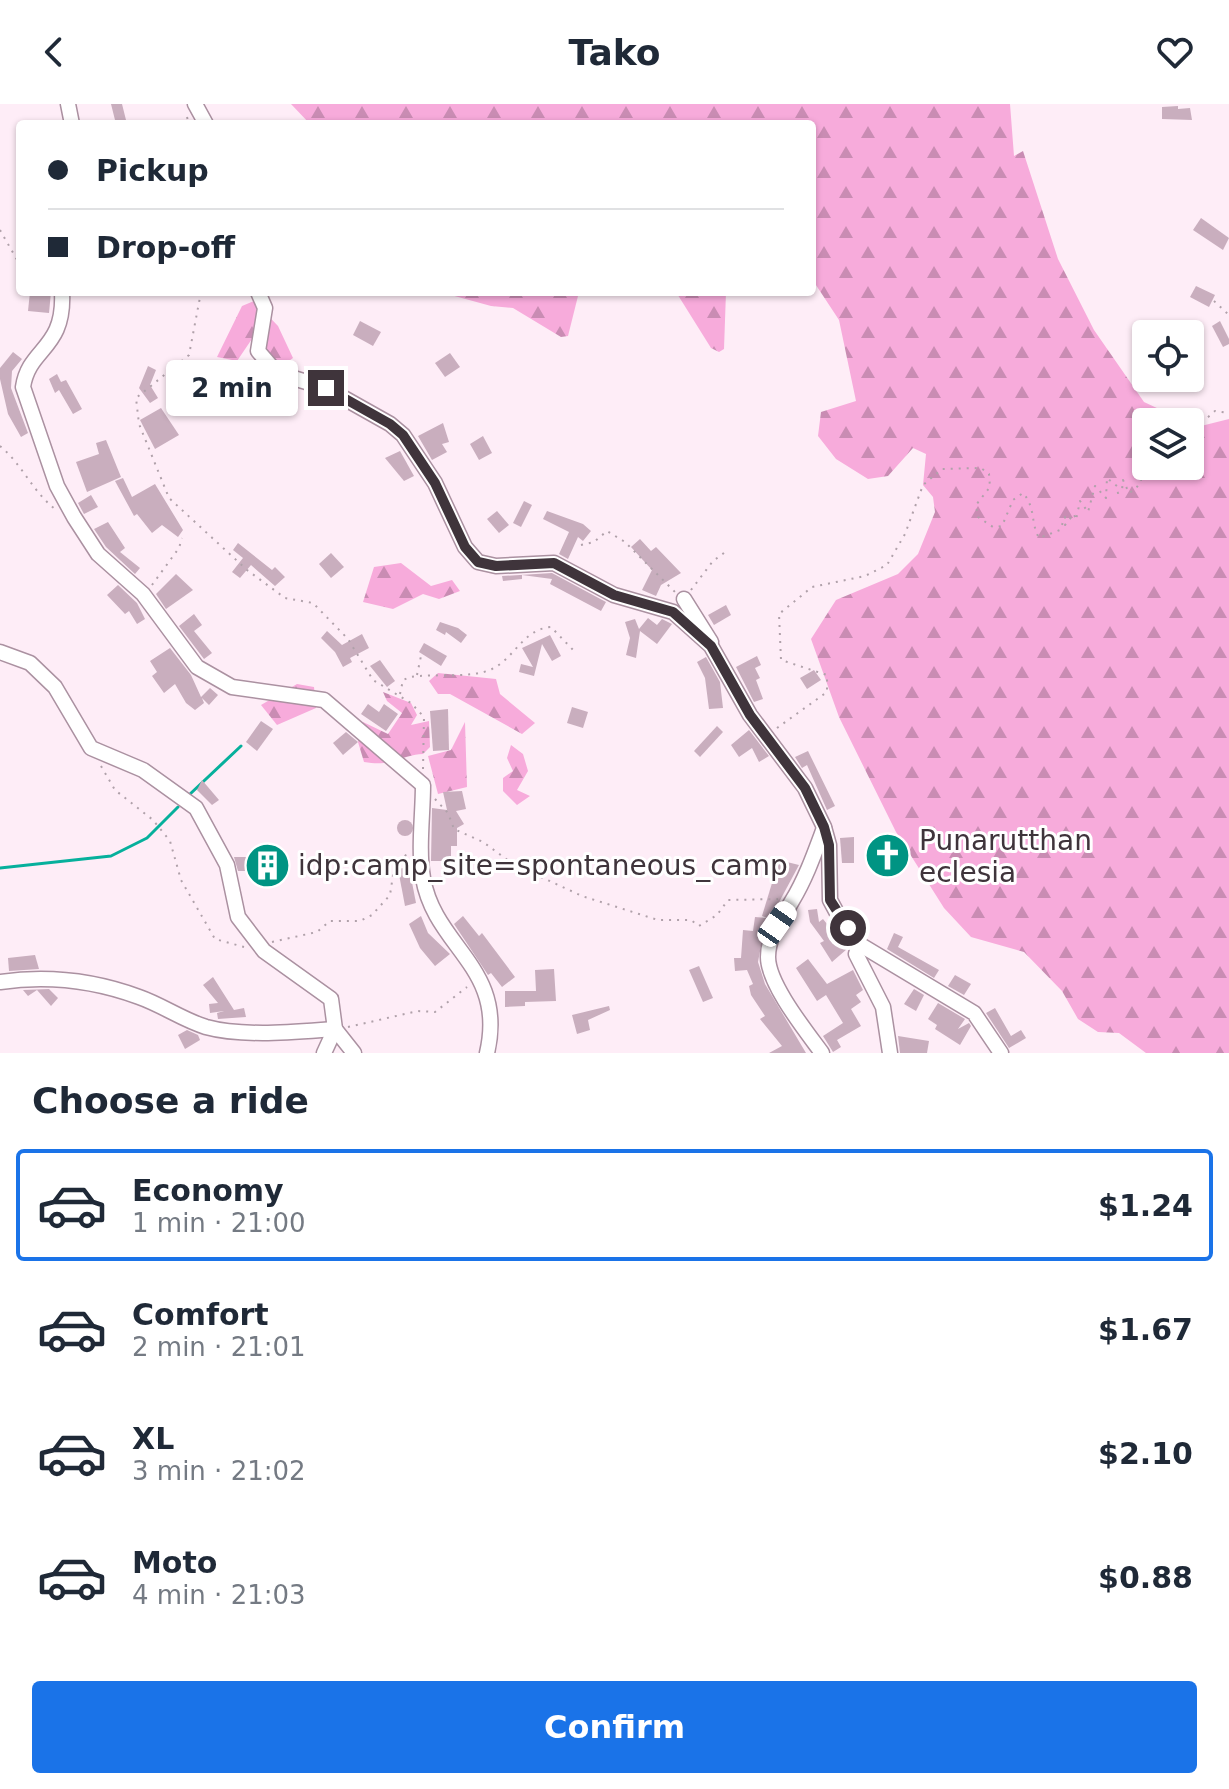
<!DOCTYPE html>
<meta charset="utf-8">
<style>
:root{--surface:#fff;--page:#f6f6f7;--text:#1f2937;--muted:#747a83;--line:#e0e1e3;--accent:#1a73e8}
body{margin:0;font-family:"DejaVu Sans",sans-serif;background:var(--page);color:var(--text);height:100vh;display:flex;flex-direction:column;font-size:30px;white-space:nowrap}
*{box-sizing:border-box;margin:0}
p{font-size:26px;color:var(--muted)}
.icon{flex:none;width:44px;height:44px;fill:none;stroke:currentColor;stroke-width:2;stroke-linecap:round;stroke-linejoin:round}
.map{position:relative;height:949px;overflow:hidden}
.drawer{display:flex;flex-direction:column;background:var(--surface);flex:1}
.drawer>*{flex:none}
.banner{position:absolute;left:16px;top:16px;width:800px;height:176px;border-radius:8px;box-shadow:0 2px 6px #0004;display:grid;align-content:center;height:176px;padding:0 32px;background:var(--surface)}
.buttons{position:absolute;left:1132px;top:216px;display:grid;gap:16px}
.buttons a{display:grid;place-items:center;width:72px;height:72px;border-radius:8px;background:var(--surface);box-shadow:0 2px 6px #0004;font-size:40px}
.end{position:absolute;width:36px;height:36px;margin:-18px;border:10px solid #3f343b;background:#fff;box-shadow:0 0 0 4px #fff}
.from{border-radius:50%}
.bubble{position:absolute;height:56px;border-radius:8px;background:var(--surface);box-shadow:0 2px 6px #0004;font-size:26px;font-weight:800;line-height:56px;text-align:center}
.car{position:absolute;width:24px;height:48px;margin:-24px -12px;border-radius:10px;box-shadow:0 0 6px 2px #0007;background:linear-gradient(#fff 24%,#345 0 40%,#fff 0 76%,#345 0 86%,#fff 0)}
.banner b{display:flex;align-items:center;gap:28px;height:76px;font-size:30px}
.banner b+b{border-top:2px solid var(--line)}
.banner i{width:20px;height:20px;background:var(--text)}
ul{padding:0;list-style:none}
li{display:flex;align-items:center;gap:24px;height:112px;margin:0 16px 12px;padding:0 16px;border:4px solid transparent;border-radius:8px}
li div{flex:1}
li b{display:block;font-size:30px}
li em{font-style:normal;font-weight:800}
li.selected{border-color:var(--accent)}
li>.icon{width:72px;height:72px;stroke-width:1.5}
h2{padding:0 32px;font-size:36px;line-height:96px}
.button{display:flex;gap:16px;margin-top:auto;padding:16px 32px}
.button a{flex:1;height:92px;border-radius:8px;background:var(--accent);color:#fff;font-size:32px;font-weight:800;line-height:92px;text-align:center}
header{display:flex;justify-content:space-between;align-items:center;height:104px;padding:0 32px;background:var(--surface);font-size:36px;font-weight:800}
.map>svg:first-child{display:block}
.forest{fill:url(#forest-firs)}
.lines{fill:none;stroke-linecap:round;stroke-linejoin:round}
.stream{stroke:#06b09c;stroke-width:3}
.building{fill:#c9aebe}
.minor-casing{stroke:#ab91a1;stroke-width:17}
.path{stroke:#b0a1aa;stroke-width:2;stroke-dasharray:2 6;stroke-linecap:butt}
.minor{stroke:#fff;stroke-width:14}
.route{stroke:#3f343b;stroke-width:10}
.labels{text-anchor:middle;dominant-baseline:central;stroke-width:6;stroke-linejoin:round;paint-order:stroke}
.poi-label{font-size:28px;fill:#3f343b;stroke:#fff;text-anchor:start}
</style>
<header><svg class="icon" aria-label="back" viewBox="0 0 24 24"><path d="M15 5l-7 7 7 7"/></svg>Tako<svg class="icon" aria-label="heart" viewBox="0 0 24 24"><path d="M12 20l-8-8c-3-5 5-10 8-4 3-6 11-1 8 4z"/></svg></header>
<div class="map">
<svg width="1229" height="949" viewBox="0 0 1229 949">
<defs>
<pattern id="forest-firs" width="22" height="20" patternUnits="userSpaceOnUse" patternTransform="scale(2)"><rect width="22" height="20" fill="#f7abdb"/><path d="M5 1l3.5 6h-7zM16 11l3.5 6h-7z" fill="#c98cb3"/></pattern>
</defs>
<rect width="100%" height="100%" fill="#feedf7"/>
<g class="forest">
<polygon points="291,0 1010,0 1014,52 1023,47 1058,155 1094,226 1144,298 1187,318 1146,318 1146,362 1190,362 1190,319 1197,323 1229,315 1229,949 1146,949 1119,929 1098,928 1078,915 1062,887 1024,848 971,833 944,804 896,728 839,613 811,535 836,496 898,470 918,450 935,408 933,393 923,381 926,350 913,344 888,372 868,375 836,355 818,332 821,308 856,297 839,216 812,175 812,20 310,20"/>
<polygon points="440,188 579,188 568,232 561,233 513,204 491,202"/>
<polygon points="676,188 726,188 724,245 719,248 711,244"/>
<polygon points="254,197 278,222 293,254 279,264 265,252 256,229 237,257 217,253 242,202"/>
<polygon points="401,459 431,482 452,476 460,487 439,495 423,490 393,505 363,498 374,463"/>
<polygon points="438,569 496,575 500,590 535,619 522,630 450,590 438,590 429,577"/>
<polygon points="297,580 314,583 316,604 277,621 261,601"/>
<path d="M383,588L411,599L417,611L411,621L429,617L430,643L423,650C396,652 393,663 364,658L358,638L363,618L388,630L402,609L387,597Z"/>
<polygon points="465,618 467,683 438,690 428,652 451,646"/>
<polygon points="511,641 523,650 528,667 517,686 530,692 517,701 503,687 503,674 513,667 507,654"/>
</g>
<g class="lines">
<g class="stream">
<polyline points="189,691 241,642"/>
<polyline points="0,764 111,752 147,734 178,703"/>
</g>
</g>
<g class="building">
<polygon points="111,0 122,0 127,20 116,20"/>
<polygon points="1178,2 1178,5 1190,4 1192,16 1162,15 1162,3"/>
<polygon points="1201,114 1229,134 1223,146 1193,126"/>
<polygon points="1196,182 1215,191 1209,203 1190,193"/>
<polygon points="30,188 51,188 49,209 28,207"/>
<polygon points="360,217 381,228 373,242 353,231"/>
<polygon points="1220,217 1229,235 1229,240 1223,243 1212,222"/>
<polygon points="13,248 22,255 12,267 11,284 28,329 21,333 8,310 0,275 0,264"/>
<polygon points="450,249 460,263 445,273 435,259"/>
<polygon points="148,262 156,266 150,281 158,294 150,299 139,284"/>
<polygon points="57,270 61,278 66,276 82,305 73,310 59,286 55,289 49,275"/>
<polygon points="161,304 179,331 155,345 140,316"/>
<polygon points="443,319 449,338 442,340 447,348 432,356 418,332"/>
<polygon points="483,332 492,349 479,356 470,340"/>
<polygon points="106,336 121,373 87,388 76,358 99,350 96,339"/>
<polygon points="400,347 414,372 404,377 385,354"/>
<polygon points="123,374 132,393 155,380 183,426 178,433 162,421 152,429 137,410 134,412 115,377"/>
<polygon points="91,391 98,403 84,410 78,399"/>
<polygon points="524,397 532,401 521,423 513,419"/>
<polygon points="497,407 509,421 499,429 487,415"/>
<polygon points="547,407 583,420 591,427 583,437 578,433 568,455 559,450 569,428 543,415"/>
<polygon points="108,418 125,444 120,448 140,464 135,470 106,443 94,425"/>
<polygon points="640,435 651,447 656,443 681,469 661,481 656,492 642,486 652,466 631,443"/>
<polygon points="238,439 272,466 275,463 285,473 275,482 251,461 240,474 232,468 243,454 233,446"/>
<polygon points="331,449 344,463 331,474 319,460"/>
<polygon points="552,469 606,498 601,507 550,480 552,475 522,471 522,475 503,477 502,472"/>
<polygon points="176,470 193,486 166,505 156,490"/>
<polygon points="118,481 137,499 145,515 137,520 129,507 125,510 107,491"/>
<polygon points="726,501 731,511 714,521 708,511"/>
<polygon points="194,510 202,521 194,527 212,549 204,555 179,522"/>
<polygon points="648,514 657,521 662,515 672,520 657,540 640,527 636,554 626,551 630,534 625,518 635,515 639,525"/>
<polygon points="440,518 458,524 467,531 461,539 446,528 445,531 436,526"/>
<polygon points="327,527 342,541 362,530 369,544 350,554 352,558 343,563 335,548 321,534"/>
<polygon points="550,531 561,552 552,557 542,540 534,572 519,568 521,560 533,563 522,544"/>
<polygon points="424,539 447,552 441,562 419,548"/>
<polygon points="170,544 191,571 201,593 210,584 218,591 209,601 202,594 204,599 195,606 186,599 175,580 164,589 152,572 157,568 150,557"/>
<polygon points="757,552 761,561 755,564 760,574 756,576 763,595 754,598 736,563"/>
<polygon points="706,553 720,578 723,604 709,605 705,574 697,558"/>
<polygon points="380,556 395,577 387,583 370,562"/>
<polygon points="814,566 821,576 807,585 800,574"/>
<polygon points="368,600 379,608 384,600 398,610 386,627 361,610"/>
<polygon points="572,603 588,608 583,624 567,619"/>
<polygon points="448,605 449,646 433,647 430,607"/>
<polygon points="261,617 273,625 257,647 246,638"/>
<polygon points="717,622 723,628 700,653 694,647"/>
<polygon points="749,626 769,652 759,658 752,644 739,653 731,641"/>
<polygon points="346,628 358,638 343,651 333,639"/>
<polygon points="808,647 835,702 827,706 807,661 802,664 795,653"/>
<polygon points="202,676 219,696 212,701 197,686"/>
<polygon points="462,687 466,705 456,707 464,720 457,724 457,742 451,742 451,757 431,757 432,704 447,706 443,688"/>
<circle cx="405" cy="724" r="8"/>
<polygon points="854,733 854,759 842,759 840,734"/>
<polygon points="234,753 267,753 275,755 271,771 262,767 238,767"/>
<polygon points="779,756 799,761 770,815 762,812"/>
<polygon points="409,763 416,799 405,802 398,765"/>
<polygon points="817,805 819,818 823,815 847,845 832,858 820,839 824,837 810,818 808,806"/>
<polygon points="421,812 428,829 450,850 435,862 420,844 409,820"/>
<polygon points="463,812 479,832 482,829 515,873 502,883 491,869 488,871 454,820"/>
<polygon points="755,813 766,814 758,858 765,880 806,949 769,949 782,942 760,915 765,912 751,891 749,882 753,880 747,866 735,867 734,854 741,854 743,826 753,827"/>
<polygon points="894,829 903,833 898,843 939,866 934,874 887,845"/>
<polygon points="35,851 39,865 9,867 8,854"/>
<polygon points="808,855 827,880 853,866 863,886 856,891 861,898 851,905 861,922 837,936 841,943 833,948 823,932 843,919 826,891 817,897 796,864"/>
<polygon points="699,862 713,894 703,898 689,866"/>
<polygon points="554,865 556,897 525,898 525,902 505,903 505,887 536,887 535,866"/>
<polygon points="955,871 971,880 964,891 948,882"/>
<polygon points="213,873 234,906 244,904 246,913 218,915 217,909 224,907 210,909 209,900 218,899 203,881"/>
<polygon points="49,885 58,894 51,902 37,886 28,892 23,886"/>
<polygon points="914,885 924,891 916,907 904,900"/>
<polygon points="938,899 965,915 958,925 969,919 971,922 960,941 935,925 937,921 928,915"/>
<polygon points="609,902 610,906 588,916 590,926 577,930 572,911"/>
<polygon points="995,904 1011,932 1021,926 1026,934 1009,944 986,909"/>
<polygon points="187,926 198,931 200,936 185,945 178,931"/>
<polygon points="898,932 929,937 927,949 900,949"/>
</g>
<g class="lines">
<defs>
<g id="minor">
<polyline points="68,0 72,20"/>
<polyline points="195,0 206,20"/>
<path d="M62,188C65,246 29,243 23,283L57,382L74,413L98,450L143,490L197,563L232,583L324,596L423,681C423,710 418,745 423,774C435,844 507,863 487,949"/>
<polyline points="258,188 265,204 258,247 277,269 326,284 390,320 403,331 435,379 465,443 478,458 496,462 554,459 614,491 673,508 711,542 750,611 805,684 824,723 829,741 830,796 837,809 859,840 974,909 1001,949"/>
<polyline points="684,495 711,538"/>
<polyline points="0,548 30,559 55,583 91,644 143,666 196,704 227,761 238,813 264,847 331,895 335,925 354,949"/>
<polyline points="859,840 856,850 883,903 890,949"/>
<path d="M0,878C48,871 93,876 139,893C162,901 183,916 206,923C242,933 298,928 335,925"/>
<polyline points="324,949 335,925"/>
<path d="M822,949C806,927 768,880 768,853C768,831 782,815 792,797C806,774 815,748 824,724"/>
</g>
</defs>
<use href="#minor" class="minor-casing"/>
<g class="path">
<polyline points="187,13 189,20"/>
<polyline points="0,126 20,161"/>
<polyline points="201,188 189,251 136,294 139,320 169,394 247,466 285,494 313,499 348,535 373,576 411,599 424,613 423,665"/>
<polyline points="1214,197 1229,211"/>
<polyline points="1190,329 1215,307 1229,309"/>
<path d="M0,342C22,360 32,387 55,405"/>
<polyline points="581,441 594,438 607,427 625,438 675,488"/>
<polyline points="152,481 179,444 182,434"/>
<polyline points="691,486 713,457 728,446"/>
<polyline points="417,571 421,552"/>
<path d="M400,590L403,576L410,573C435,569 471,575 492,565C515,554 523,525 551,523L576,549"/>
<path d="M777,624L827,588V571L781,556L779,510L812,483L865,472L887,461L905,430L923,381L942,365L981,364L989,370L990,383L976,401L978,413L993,423L1002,422L1013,396L1023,389C1036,404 1030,417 1039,434L1060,426L1065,413V421L1074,410L1076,416L1080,397L1088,408L1095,382L1106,394L1107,374L1117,382L1118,389L1122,386L1123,376L1129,389C1143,381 1143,372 1141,356L1146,354"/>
<polyline points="101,662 115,686 153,716 170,737 181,776 215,835 244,843"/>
<polyline points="435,695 448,709 454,725 483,738 513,760 582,792 658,816 691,816 699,822 717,811 728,796 778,795"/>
<polyline points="272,838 317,828 330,817 360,817 372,811 390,791 393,771 407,749"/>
<polyline points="348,923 418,907 435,908 467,883"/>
</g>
<use href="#minor" class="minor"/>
</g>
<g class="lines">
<polyline class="route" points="326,284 390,320 403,331 435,379 465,443 478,458 496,462 554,459 614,491 673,508 711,542 750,611 805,684 824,723 829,741 830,796 848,824"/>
</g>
<defs>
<symbol id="church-disc" viewBox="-11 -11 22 22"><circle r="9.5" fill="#009483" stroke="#fff"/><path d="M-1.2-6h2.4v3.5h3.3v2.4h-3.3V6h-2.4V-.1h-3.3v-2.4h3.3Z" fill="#fff"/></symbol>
<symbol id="building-disc" viewBox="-11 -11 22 22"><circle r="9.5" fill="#009483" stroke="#fff"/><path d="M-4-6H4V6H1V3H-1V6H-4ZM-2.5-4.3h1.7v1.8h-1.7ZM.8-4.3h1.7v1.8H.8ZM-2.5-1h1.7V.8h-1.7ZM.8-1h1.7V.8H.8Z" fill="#fff"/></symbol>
</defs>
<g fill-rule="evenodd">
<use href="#church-disc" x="862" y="726" width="51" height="51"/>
<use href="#building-disc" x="242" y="736" width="51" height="51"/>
</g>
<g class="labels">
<g class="poi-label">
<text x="919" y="736">Punarutthan<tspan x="919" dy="32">eclesia</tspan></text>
<text x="298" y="761">idp:camp_site=spontaneous_camp</text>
</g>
</g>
</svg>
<div class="buttons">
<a><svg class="icon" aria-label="locate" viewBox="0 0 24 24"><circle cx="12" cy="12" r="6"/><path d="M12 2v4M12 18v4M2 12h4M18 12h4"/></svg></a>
<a><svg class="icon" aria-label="layers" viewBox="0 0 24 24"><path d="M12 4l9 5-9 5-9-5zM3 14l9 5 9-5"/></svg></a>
</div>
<i class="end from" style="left:848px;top:824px"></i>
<i class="end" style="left:326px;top:284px"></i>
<div class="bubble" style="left:166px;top:256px;width:132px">2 min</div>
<i class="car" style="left:777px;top:820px;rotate:35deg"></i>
<div class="banner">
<b><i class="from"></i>Pickup</b>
<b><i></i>Drop-off</b>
</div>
</div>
<section class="drawer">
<h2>Choose a ride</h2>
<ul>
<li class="selected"><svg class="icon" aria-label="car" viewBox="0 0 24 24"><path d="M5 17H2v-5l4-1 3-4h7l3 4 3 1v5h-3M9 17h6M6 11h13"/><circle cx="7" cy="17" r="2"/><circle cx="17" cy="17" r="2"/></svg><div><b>Economy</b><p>1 min · 21:00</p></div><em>$1.24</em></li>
<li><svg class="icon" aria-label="car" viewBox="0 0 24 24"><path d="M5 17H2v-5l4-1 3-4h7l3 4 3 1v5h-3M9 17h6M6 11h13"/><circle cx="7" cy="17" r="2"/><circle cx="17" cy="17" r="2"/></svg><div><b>Comfort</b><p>2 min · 21:01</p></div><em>$1.67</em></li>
<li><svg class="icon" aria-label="car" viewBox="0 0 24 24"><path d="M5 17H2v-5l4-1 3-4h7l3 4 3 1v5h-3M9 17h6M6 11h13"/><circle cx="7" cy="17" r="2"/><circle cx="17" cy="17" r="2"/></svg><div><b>XL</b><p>3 min · 21:02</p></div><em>$2.10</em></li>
<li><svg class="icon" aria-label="car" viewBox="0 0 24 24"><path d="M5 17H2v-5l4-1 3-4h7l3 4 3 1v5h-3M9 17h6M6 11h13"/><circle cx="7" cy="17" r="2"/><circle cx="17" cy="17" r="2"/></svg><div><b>Moto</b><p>4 min · 21:03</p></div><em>$0.88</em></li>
</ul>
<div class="button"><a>Confirm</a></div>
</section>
